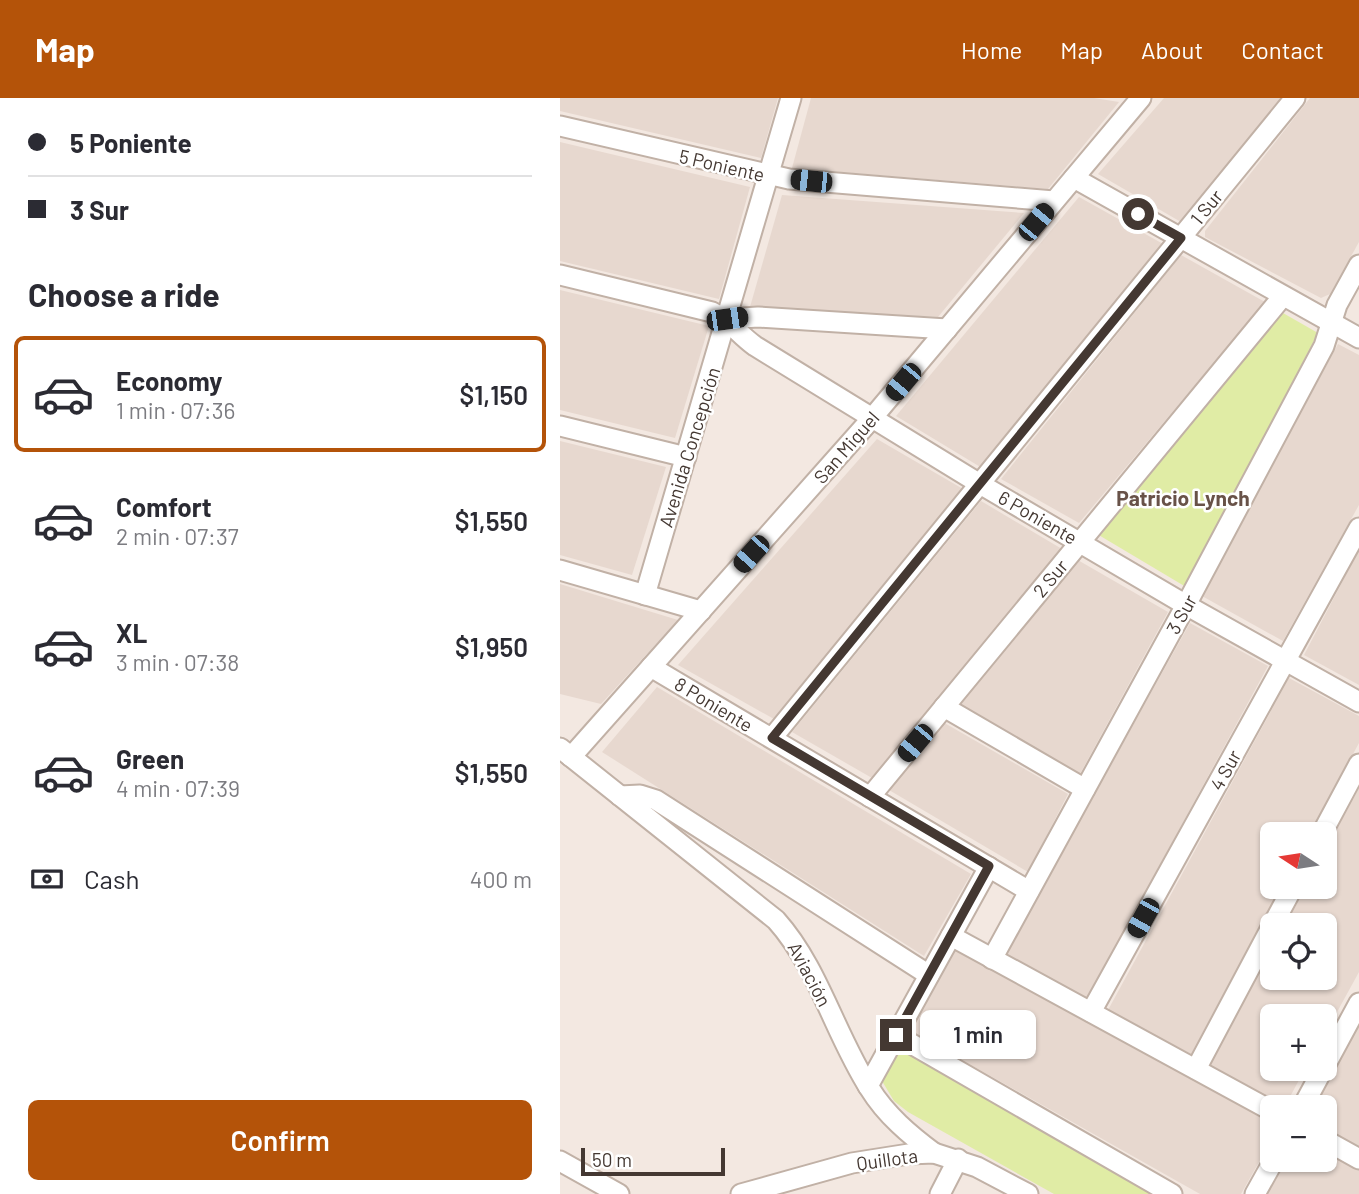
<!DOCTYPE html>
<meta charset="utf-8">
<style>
:root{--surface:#fff;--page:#f7f7f7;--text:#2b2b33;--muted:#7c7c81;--line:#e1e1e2;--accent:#b45309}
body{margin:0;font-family:Barlow,sans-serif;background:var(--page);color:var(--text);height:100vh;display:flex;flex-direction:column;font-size:26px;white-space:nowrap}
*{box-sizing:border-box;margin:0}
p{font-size:23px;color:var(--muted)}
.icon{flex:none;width:38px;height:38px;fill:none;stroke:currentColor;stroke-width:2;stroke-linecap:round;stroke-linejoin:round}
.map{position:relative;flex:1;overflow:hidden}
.side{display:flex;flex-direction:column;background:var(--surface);width:560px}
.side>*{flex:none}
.hud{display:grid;align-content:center;height:154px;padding:0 28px;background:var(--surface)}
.needle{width:46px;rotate:282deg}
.tools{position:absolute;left:700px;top:724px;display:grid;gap:14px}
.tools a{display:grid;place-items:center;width:77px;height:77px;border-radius:10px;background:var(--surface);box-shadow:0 2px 5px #0004;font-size:35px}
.scale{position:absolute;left:21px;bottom:18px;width:144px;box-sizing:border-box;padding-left:7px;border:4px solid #443832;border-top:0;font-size:19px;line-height:24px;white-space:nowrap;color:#443832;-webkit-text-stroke:5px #fff;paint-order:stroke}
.end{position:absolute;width:32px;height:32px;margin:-16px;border:9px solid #443832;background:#fff;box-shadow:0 0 0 4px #fff}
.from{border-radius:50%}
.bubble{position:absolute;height:49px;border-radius:10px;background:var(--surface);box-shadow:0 2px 5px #0004;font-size:23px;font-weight:600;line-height:49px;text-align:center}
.car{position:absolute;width:21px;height:42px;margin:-21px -10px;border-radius:9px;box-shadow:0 0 5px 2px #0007;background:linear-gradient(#222 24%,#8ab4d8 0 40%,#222 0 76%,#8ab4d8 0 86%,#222 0)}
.hud b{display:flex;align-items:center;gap:24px;height:66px;font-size:26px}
.hud b+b{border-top:2px solid var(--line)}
.hud i{width:18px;height:18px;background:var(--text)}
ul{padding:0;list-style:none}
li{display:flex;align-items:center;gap:21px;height:116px;margin:0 14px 10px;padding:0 14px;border:4px solid transparent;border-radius:10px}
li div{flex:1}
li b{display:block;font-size:26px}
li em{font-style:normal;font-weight:600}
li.active{border-color:var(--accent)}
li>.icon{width:63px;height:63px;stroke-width:1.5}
h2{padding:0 28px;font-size:32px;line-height:84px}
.pay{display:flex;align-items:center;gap:18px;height:77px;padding:0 28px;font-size:26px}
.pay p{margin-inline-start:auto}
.primary-button{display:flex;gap:14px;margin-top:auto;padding:14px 28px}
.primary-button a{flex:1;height:80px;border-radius:10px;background:var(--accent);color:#fff;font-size:28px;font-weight:600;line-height:80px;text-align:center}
header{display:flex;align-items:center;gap:42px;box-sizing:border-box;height:98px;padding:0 35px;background:var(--accent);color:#fff}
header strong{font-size:33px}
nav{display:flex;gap:38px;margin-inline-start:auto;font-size:24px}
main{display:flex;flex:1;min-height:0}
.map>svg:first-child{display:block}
.residential{fill:#e7d8cf}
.green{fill:#e0eca5}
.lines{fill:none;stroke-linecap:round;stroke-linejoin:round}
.minor-casing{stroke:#c1b1a6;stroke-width:23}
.minor{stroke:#fff;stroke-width:19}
.route{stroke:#443832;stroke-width:9}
.labels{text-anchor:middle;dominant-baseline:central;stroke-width:5;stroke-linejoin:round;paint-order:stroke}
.street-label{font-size:19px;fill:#443832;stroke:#fff}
.neighbourhood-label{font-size:21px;font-weight:bold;fill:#685248;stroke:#fff}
</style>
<header>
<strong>Map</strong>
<nav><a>Home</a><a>Map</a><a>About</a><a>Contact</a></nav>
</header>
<main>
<section class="side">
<div class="hud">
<b><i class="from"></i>5 Poniente</b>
<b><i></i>3 Sur</b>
</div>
<h2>Choose a ride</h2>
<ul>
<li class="active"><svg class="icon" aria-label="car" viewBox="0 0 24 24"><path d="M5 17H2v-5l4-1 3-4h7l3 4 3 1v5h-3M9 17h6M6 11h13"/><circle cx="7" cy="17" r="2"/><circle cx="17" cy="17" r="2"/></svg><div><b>Economy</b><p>1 min · 07:36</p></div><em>$1,150</em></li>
<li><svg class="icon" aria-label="car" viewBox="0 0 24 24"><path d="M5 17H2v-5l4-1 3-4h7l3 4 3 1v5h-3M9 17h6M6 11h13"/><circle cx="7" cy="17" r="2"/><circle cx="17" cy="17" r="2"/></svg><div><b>Comfort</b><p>2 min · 07:37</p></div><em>$1,550</em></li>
<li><svg class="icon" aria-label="car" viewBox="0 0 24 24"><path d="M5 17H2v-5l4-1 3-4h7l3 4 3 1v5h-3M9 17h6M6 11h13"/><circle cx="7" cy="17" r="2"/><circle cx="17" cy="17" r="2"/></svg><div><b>XL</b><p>3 min · 07:38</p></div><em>$1,950</em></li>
<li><svg class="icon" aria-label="car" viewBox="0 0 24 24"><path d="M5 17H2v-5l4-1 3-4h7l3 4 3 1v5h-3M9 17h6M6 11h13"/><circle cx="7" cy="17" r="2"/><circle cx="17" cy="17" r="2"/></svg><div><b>Green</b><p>4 min · 07:39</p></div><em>$1,550</em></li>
</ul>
<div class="pay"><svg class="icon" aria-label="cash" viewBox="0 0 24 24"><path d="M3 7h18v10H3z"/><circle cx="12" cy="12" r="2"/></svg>Cash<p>400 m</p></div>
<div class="primary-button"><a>Confirm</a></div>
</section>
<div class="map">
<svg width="799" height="1096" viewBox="0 0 799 1096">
<rect width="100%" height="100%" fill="#f3e8e1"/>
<g class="residential">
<polygon points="0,0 218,0 201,60 0,13"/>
<polygon points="251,0 534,0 559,4 488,91 232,70"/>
<polygon points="604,0 722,0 621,124 538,76"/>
<polygon points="750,0 799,0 799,144 770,196 761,200 645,139 645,133"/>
<polygon points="0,44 190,89 159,201 0,163"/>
<polygon points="222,97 464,115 378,219 190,209"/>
<polygon points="519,99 605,147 422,370 336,318"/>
<polygon points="621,157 705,204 519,425 441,381"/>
<polygon points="0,192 149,228 115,340 0,312"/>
<polygon points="778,246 799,257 799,407 723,543 642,498"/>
<polygon points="317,341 403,391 214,621 118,567"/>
<polygon points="0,343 106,369 72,477 0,457"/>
<polygon points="421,403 502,451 312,680 232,634"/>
<polygon points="799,452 799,587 744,557"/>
<polygon points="516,461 608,514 520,676 399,608"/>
<polygon points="0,486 118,522 41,606 0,596"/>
<polygon points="630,525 708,568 527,901 445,856"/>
<polygon points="729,580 799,618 799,645 749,737 712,737 712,789 721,789 631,956 548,912"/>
<polygon points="97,589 411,776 364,858 42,654"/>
<polygon points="381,623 508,696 468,774 329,692"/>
<polygon points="799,690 799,874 765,936 765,919 712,919 712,971 745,971 725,1008 649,968 712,851 712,880 765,880 765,828 725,828 746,789 765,789 765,753"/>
<polygon points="396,850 712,1025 712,1041 681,1096 640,1096 349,932"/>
<polygon points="799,926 799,1049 765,1030 765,1010 754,1010"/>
<polygon points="765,1052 799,1071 799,1096 707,1096 725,1062 765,1062"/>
</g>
<g class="green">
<polygon points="723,215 758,235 626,489 537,436"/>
<polygon points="343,952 596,1096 494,1096 348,1014 334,1003 322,983 336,955"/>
</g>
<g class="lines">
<defs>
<g id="minor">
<polyline points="0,28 229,81 494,103"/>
<polyline points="514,80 799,240"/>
<path d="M0,177L152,214C170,222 178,236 195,248L420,386L626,507L799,604"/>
<polyline points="167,221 198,219 387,231"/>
<polyline points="0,328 126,359"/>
<polyline points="0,472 141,513"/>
<polyline points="85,497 231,0"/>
<polyline points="91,569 469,793"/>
<polyline points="384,609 525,691"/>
<polyline points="212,640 735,0"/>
<path d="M0,650L216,822C259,870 275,937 310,991C326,1017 350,1037 374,1055"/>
<polyline points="11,659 313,319 581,0"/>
<polyline points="60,698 80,697 96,702 369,877"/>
<polyline points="310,699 723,198"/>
<polyline points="761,737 799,666"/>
<polyline points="712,828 733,789"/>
<polyline points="391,838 712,1013"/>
<polyline points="432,861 626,507 764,248 777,207 799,167"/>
<polyline points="531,914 799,430"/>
<polyline points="336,937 612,1096"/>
<polyline points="765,968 799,905"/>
<polyline points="636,971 712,828"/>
<polyline points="308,988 429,769"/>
<polyline points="742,1010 763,971"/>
<polyline points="765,1042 799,1061"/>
<polyline points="0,1063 59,1096"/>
<polyline points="181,1096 292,1065 349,1056 374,1055 417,1069 468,1096"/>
<polyline points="380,1096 398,1061"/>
<polyline points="695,1096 714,1062"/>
</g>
</defs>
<use href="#minor" class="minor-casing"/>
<use href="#minor" class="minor"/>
</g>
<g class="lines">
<polyline class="route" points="336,937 429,768 212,640 621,140 578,116"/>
</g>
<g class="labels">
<g class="street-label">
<text transform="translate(162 67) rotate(13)">5 Poniente</text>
<text transform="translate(646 109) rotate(-51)">1 Sur</text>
<text transform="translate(129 349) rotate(-73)">Avenida Concepción</text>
<text transform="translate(286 349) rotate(-49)">San Miguel</text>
<text transform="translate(478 419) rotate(30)">6 Poniente</text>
<text transform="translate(490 480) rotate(-50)">2 Sur</text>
<text transform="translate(621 516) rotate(-61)">3 Sur</text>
<text transform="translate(154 606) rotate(31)">8 Poniente</text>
<text transform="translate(665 672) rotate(-61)">4 Sur</text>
<text transform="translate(250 876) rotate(62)">Aviación</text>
<text transform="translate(327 1061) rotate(-8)">Quillota</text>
</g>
<g class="neighbourhood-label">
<text x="623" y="399">Patricio Lynch</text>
</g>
</g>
</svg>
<div class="tools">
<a><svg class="needle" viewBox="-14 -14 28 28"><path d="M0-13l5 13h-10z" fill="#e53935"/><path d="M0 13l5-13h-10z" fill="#7c7c81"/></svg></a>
<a><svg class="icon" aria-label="locate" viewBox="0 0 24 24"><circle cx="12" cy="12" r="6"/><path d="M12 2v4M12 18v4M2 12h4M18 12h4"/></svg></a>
<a>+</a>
<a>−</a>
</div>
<div class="scale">50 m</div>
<i class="end from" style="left:578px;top:116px"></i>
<i class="end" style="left:336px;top:937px"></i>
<div class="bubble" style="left:360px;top:912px;width:116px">1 min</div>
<i class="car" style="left:251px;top:83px;rotate:276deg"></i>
<i class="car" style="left:476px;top:124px;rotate:40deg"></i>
<i class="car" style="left:167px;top:221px;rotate:82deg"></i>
<i class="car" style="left:343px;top:284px;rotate:220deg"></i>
<i class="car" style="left:191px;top:456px;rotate:222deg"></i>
<i class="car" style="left:355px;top:645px;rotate:220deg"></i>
<i class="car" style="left:583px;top:820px;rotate:209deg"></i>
</div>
</main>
